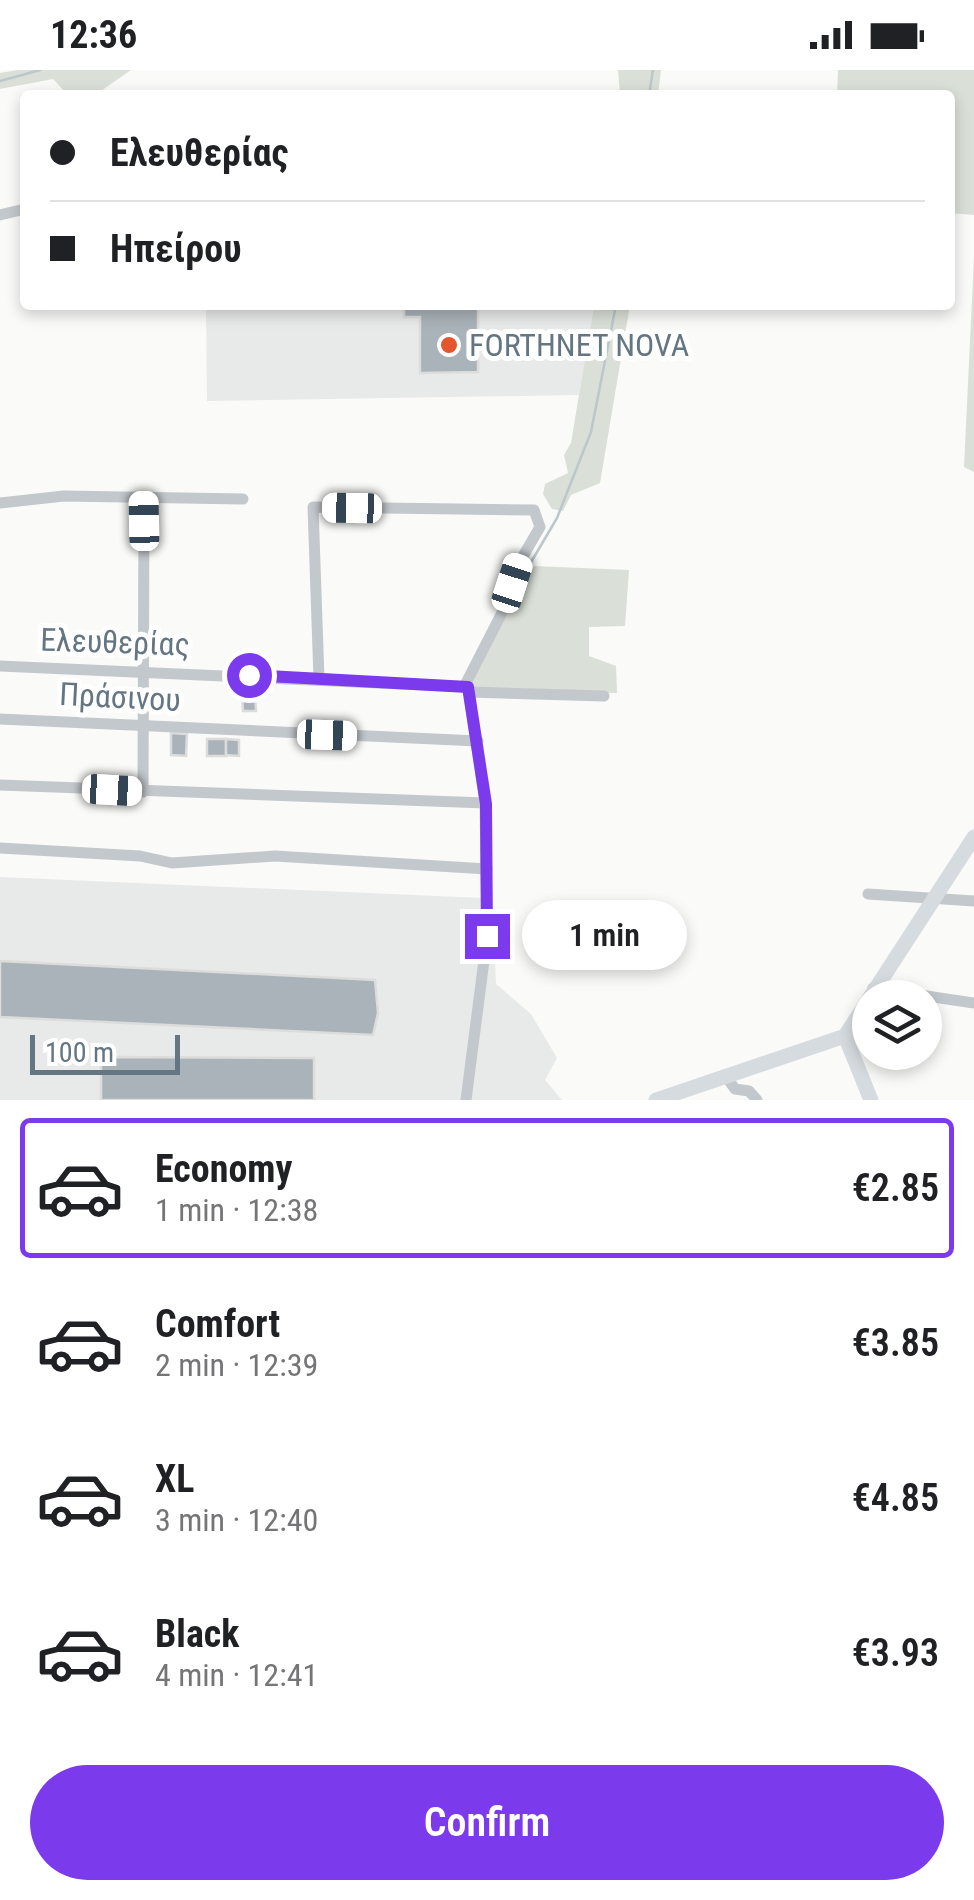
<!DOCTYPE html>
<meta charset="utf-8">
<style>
:root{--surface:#fff;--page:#f2f2f2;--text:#202124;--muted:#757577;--line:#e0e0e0;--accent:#7c3aed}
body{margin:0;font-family:"Roboto Condensed",sans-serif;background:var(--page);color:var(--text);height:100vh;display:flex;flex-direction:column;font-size:38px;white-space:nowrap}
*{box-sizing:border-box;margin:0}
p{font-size:32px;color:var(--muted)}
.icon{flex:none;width:55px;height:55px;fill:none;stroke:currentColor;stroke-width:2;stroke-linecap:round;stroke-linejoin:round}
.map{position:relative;height:1030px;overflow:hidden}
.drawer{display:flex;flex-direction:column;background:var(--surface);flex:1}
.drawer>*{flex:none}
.guide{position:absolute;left:20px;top:20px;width:935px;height:220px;border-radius:10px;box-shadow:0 5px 15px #0003;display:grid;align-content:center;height:220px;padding:0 30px;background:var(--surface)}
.tools{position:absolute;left:852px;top:910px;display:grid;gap:20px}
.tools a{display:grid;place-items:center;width:90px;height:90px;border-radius:50%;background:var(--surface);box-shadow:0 5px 15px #0003;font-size:50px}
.scale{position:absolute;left:30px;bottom:25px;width:150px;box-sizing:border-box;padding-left:10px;border:5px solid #657683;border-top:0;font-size:28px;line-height:35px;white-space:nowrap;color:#657683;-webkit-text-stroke:8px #fff;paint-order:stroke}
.end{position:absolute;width:45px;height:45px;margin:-22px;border:12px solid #7c3aed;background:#fff;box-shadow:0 0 0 5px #fff}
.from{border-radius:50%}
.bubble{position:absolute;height:70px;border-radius:35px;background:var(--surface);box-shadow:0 5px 15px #0003;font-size:32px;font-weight:600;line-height:70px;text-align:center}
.car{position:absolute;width:30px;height:60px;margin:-30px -15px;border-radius:12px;box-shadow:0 0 8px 2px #0007;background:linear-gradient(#fff 24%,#345 0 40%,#fff 0 76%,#345 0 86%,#fff 0)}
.guide b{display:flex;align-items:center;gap:35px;height:95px;font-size:38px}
.guide b+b{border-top:2px solid var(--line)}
.guide i{width:25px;height:25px;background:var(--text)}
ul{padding:18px 0 0;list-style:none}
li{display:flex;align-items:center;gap:30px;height:140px;margin:0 20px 15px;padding:0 10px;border:5px solid transparent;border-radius:10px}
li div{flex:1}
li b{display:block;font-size:38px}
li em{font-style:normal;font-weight:600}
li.on{border-color:var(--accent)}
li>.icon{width:90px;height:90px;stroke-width:1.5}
.primary-button{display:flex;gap:20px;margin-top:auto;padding:20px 30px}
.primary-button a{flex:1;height:115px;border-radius:60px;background:var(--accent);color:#fff;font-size:40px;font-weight:600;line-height:115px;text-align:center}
.status{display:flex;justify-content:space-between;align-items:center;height:70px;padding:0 50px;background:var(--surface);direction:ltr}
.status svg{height:28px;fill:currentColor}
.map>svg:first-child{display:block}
.built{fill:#e8e9e9}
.green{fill:#dadfd7}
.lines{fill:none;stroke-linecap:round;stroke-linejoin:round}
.stream{stroke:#bbc7cb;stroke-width:2.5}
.building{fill:#aab3b9;stroke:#dcdcda;stroke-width:2.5}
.street{stroke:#c3c8cc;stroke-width:11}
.secondary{stroke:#d6dbdf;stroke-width:15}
.route{stroke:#7c3aed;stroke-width:12}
.poi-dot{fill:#e4572e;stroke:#fff;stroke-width:4}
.labels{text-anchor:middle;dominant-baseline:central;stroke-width:10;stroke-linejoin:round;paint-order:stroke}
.poi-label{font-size:32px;fill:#657683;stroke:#fff;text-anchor:start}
.street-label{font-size:32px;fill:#657683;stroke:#fff}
</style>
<div class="status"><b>12:36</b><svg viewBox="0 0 49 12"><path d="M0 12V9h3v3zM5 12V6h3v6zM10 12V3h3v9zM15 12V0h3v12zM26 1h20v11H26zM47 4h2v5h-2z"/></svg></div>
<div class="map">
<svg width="974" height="1030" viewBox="0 0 974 1030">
<rect width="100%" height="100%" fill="#fafaf8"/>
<g class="built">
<polygon points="206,235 594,235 579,325 207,331"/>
<polygon points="0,807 483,828 483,886 495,889 496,914 531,944 557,988 545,1010 562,1030 0,1030"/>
</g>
<g class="green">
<polygon points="18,0 131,0 95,25 68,25 53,9 0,19 0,3"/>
<polygon points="618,0 661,0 658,25 620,25"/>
<polygon points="838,0 974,0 974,145 950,143 950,25 837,25"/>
<polygon points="974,187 974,402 964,397"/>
<polygon points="594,235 630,235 600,413 571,425 563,441 552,439 543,424 545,414 568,403 564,385 571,373"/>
<polygon points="534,496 629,500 625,556 589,557 589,586 616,596 617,623 474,619 468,608"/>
</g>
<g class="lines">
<g class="stream">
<polyline points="0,11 40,0"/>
<polyline points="649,25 653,0"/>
<polyline points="520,511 557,448 591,362 616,235"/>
</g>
</g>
<g class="building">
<polygon points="404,235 478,235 478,302 420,303 420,247 404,247"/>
<polygon points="242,625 255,625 256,641 243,641"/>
<polygon points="171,663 187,664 186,686 171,685"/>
<rect x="207" y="669" width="19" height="17"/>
<polygon points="226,669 239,670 239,686 226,685"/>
<polygon points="0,891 375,910 378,943 373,965 0,947"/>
<polygon points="101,987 314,988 314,1030 101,1030"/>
</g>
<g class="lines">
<g class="street">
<polyline points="0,145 25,139"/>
<polyline points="0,433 64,426 243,429"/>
<polyline points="0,596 468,617 485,733 487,867 466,1030"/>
<polyline points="319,608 313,437 534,440 540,457 519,493 510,527 465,615"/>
<polyline points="470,622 604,626"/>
<polyline points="0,649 478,671"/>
<polyline points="0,715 485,733"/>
<polyline points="143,722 144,427"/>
<polyline points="0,778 140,786 172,793 275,786 487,799"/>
<polyline points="868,824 974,831"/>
<polyline points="873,918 974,933"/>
<polyline points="725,1005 735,1019 749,1021 757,1030"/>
</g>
<g class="secondary">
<polyline points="845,966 871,1030"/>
<polyline points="656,1030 845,966 974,767"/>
</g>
</g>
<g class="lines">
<polyline class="route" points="249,605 468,617 486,734 487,866"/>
</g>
<circle class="poi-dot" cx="449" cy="275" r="10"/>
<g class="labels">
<g class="poi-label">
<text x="469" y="275">FORTHNET NOVA</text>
</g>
<g class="street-label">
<text transform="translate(115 572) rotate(2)">Ελευθερίας</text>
<text transform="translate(120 627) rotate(3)">Πράσινου</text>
</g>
</g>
</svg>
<div class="tools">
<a><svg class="icon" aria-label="layers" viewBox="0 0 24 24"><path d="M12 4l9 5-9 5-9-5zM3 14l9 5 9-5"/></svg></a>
</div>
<div class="scale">100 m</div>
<i class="end from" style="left:249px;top:605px"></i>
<i class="end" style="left:487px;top:866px"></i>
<div class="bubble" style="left:522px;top:830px;width:165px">1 min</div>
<i class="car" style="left:352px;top:438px;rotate:271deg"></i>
<i class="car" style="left:144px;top:451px;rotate:359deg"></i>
<i class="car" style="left:512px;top:513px;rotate:18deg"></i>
<i class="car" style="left:327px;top:665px;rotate:92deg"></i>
<i class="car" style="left:112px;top:720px;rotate:93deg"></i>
<div class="guide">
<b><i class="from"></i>Ελευθερίας</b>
<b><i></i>Ηπείρου</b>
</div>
</div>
<section class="drawer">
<ul>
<li class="on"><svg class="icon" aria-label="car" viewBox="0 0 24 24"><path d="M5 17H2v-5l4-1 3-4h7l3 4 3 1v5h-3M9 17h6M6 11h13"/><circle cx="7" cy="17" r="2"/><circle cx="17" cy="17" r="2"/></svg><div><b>Economy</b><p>1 min · 12:38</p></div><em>€2.85</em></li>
<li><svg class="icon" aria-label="car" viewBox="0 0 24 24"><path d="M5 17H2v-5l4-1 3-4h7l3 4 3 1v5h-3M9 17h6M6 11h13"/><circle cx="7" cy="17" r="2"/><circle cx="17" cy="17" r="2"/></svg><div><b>Comfort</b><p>2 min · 12:39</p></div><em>€3.85</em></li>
<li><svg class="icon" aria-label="car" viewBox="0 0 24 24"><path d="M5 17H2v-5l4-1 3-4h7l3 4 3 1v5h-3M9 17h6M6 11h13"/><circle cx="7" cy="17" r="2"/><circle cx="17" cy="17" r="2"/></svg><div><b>XL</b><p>3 min · 12:40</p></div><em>€4.85</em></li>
<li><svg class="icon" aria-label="car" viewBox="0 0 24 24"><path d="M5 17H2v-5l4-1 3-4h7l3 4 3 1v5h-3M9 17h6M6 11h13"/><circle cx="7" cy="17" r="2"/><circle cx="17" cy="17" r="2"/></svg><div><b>Black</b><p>4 min · 12:41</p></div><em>€3.93</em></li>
</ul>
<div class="primary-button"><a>Confirm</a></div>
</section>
